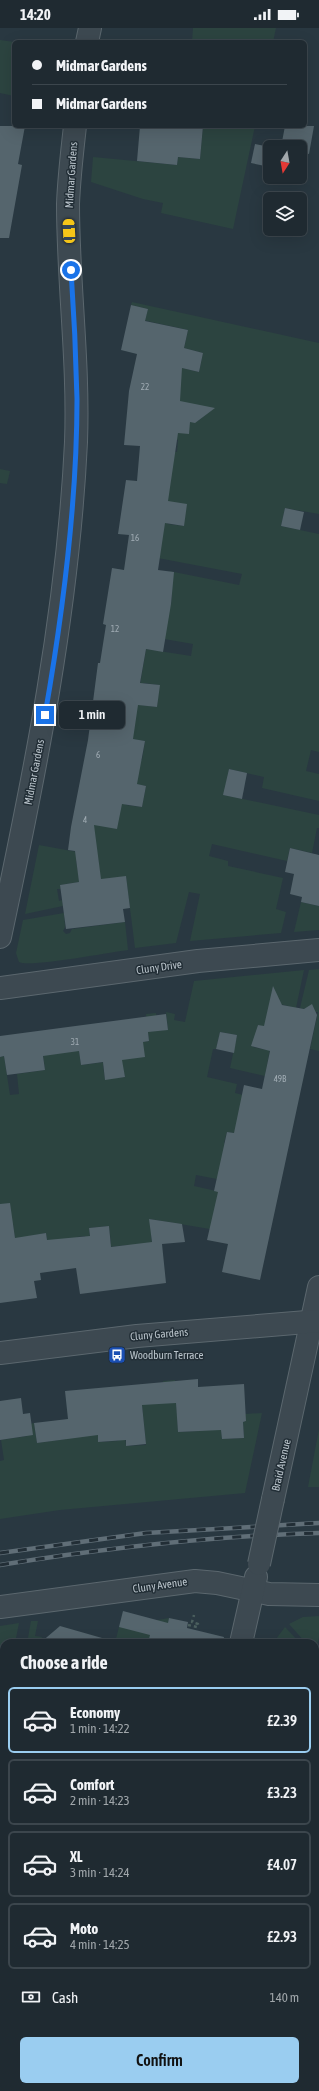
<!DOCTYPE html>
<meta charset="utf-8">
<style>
:root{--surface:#1f2a31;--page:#2c363d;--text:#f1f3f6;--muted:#a1a7ab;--line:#3c464d;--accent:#9acdf0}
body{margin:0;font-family:"Asap Condensed",sans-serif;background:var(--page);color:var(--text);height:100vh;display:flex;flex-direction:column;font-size:15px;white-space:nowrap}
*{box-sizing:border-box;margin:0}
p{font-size:13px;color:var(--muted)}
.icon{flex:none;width:22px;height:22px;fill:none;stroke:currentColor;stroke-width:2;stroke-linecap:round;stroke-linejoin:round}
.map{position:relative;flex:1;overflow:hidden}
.drawer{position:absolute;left:0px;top:1611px;width:319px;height:452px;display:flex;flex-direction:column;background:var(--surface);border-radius:12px 12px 0 0;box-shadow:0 4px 16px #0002,0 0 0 1px var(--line)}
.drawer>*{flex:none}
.hud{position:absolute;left:12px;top:12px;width:295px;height:88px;border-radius:6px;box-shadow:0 4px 16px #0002,0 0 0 1px var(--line);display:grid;align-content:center;height:88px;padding:0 20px;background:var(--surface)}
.needle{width:26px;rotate:191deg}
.fabs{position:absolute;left:263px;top:112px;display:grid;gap:8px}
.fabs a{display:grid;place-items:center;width:44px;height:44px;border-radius:6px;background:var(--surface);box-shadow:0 4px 16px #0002,0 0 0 1px var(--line);font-size:20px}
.end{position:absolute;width:18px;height:18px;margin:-9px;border:5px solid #1a73e8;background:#fff;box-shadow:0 0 0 2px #fff}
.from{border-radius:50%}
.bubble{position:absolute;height:28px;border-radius:6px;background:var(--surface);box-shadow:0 4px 16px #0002,0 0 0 1px var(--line);font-size:13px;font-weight:600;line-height:28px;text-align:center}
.car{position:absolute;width:12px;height:24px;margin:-12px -6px;border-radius:5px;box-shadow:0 0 3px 1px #0007;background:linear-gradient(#f5c518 24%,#345 0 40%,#f5c518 0 76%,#345 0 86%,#f5c518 0)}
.hud b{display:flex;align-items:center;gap:14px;height:38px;font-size:15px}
.hud b+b{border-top:1px solid var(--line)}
.hud i{width:10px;height:10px;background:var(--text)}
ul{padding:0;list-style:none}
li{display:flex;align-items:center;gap:12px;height:66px;margin:0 8px 6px;padding:0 12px;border:2px solid var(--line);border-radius:6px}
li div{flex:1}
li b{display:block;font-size:15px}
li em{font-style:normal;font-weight:600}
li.current{border-color:var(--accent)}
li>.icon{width:36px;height:36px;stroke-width:1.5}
h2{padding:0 20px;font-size:18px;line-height:48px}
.pay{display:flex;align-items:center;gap:10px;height:44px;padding:0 20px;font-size:15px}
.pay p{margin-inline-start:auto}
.action{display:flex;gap:8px;margin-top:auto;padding:8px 20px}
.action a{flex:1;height:46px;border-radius:6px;background:var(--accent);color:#111;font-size:16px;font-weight:600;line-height:46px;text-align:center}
.status{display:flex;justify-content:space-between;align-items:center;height:28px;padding:0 20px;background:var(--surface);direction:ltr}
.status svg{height:11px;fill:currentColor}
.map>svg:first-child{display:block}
.green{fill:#2c4440}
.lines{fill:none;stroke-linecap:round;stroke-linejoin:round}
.stream{stroke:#405968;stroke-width:6}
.building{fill:#55656d}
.minor-casing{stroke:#5b676e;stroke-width:24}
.tertiary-casing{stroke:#5b676e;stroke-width:24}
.path{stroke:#4b5f5e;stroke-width:2.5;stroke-dasharray:3 3;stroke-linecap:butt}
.minor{stroke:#3d4951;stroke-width:22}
.tertiary{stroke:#3d4951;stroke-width:22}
.rail-casing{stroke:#606e77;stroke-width:4.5}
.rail{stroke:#222e36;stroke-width:3;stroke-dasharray:9;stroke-linecap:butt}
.minor-bridge-casing{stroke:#5b676e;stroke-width:24;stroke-linecap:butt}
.minor-bridge{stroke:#3d4951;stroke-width:22}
.route{stroke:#1a73e8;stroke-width:5}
.labels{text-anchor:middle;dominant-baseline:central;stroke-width:3;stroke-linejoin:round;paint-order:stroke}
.number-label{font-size:9px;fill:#a1acb4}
.street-label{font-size:11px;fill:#bac4cb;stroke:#222e36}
.poi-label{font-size:11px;fill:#bac4cb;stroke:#222e36;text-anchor:start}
</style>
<div class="status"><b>14:20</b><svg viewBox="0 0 49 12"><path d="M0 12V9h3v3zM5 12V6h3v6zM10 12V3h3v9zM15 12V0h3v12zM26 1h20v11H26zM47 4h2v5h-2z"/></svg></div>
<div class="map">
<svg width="319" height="2063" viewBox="0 0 319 2063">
<rect width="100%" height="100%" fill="#293841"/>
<g class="green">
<polygon points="193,0 276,0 273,14 192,14"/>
<polygon points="0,12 14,14 14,68 0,65"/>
<polygon points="203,98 255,98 233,201 161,185 163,175 143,171 91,154 93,129 177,137 178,129 200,131"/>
<polygon points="132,274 319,315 319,486 285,480 281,498 319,506 319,724 311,722 306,743 319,746 319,773 262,760 264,749 229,741 224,767 319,787 319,800 317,800 312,825 290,820 287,833 212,816 209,828 228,833 228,838 283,850 276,881 286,884 281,905 190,913 200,866 189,864 176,915 135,920 126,849 100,852 98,830 76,833 80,854 60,857 61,861 57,861 59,873 62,872 63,878 25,886 39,817 88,826 84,800 122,773 126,777 142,779 146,758 130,755 130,730 142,732 145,713 124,710 138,675 141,677 157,679 159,657 144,655 140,657 146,621 191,628 193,616 147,608 171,576 172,566 157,564 173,547 169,543 239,557 242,546 142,527 165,493 168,496 184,498 168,475 168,423 177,424 178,412 169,410 190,391 198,393 204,388 205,384 176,381 181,351 134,340 135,336 147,338 174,338 199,344 203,325 184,320 188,302 129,289 146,288 148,281 131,277"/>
<polygon points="0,441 10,443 7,456 0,455"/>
<polygon points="301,874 319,878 319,902 294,904"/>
<path d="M64,885L65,899L63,903L66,906L70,905L72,901L125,894L128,922C112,924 28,940 19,934L16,925L23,892Z"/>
<polygon points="319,941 319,1023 310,1021 318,984 315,984 313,979 305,981 300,980 309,942"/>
<polygon points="304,942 296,980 280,976 279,970 274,969 274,1002 258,997 253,1019 267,1022 270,1021 265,1048 230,1040 237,1007 220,1004 216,1021 213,1021 207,1049 237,1056 235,1065 255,1070 234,1105 227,1104 224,1115 245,1119 217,1151 196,1147 194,1158 238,1168 210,1201 150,1191 152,1217 130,1237 128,1217 109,1219 111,1215 109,1198 89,1200 91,1218 87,1222 85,1208 77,1209 78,1212 53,1226 55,1243 52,1243 46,1205 15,1211 13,1196 0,1198 0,1029 4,1028 10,1067 19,1066 17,1046 45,1042 40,1003 79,1023 81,1037 105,1034 103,1038 105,1051 125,1049 121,1032 143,1014 149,1013 146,986 156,985 158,1003 168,1001 166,984 175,986 174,992 185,994 194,953"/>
<polygon points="175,1352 178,1404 198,1403 221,1395 222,1411 244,1410 243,1394 246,1393 245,1386 262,1385 245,1465 60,1482 0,1491 0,1433 4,1432 1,1412 27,1408 25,1397 34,1395 37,1415 66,1411 64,1392 68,1391 69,1399 97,1397 99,1414 118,1413 124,1394 126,1418 146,1417 140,1356 147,1356 164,1375 163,1353"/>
<polygon points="319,1401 319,1459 308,1459"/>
<polygon points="319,1588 319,1609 316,1622 315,1615 306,1615 289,1596 303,1589"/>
<polygon points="169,1590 168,1595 148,1615 115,1615 119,1599"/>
<polygon points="31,1593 38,1593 35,1608 42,1609 41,1615 33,1615 34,1612 28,1610"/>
<polygon points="19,1595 15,1615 4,1615 4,1655 2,1659 0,1658 0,1598"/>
<polygon points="285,1599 300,1615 273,1615"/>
<polygon points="315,1645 319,1645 319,1686 315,1702"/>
<polygon points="315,1704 319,1704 319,1765 315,1764"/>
<polygon points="3,1852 4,1885 0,1887 0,1896 0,1866"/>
<polygon points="0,1898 4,1899 4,1942 0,1941"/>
<polygon points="315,1956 319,1957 319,2063 253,2063 253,2059 315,2059"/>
<polygon points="0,1958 4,1959 4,2059 81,2059 81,2063 0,2063"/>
</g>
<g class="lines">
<polyline class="stream" points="0,1954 4,1955"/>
</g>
<g class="building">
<polygon points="0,98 25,98 18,136 22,137 9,210 0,210"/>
<polygon points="140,98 203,98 200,131 178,129 177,137 137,133"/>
<polygon points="285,98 314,98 309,126 300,124 300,119 281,119"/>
<polygon points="255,116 270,119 270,139 251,135"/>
<polygon points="131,277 148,281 145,293 188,302 184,320 203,325 199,344 182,340 180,373 215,380 195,395 190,394 189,406 178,405 168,473 187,476 184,498 165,495 158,542 174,544 171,576 163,624 146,621 140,655 160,657 157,679 138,677 133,711 145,713 137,756 146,758 142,779 122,776 117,801 94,797 101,851 126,848 130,880 123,881 125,894 66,901 60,857 79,854 75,823 68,822 71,799 88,712 98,635 100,635 106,597 103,596 112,540 124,542 129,507 118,506 126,452 137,453 140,418 124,417 129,363 137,326 121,322"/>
<polygon points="285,480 304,484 300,502 281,498"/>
<polygon points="229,741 247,745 242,771 223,767"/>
<polygon points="290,820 319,827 319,878 301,874 302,869 290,866 294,846 285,844"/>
<polygon points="273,958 282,977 304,981 312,976 317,987 260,1252 222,1244 228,1216 207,1212 218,1164 214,1163 227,1104 234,1105 244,1057 262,1061 270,1023 251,1018 258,997 264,998"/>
<polygon points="166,986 168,1002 148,1004 149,1013 143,1014 145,1029 122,1032 125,1049 105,1052 103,1034 81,1037 79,1023 43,1028 45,1042 7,1047 4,1028 0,1029 0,1008"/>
<polygon points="220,1004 237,1007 234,1025 216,1021"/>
<polygon points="10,1175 15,1210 46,1205 47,1212 90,1208 89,1200 109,1198 111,1219 152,1214 149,1191 182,1196 185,1214 162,1216 166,1255 80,1266 76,1240 40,1245 41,1252 34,1253 37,1270 0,1275 0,1176"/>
<polygon points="198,1351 198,1359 244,1356 246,1393 243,1394 244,1410 222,1411 221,1402 178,1404 176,1375 142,1377 146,1416 126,1418 126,1412 98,1414 98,1407 37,1415 34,1395 68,1391 65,1363"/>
<polygon points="21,1370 23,1386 30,1385 33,1407 0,1412 0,1373"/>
<polygon points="123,1583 168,1595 169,1590 188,1594 187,1600 224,1609 223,1615 148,1615 150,1607 119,1599"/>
<polygon points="60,1598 102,1610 101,1615 40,1615"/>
</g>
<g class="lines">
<defs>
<g id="minor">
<polyline points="87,14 90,0"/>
<path d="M0,909C35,745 68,582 76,414C79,334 68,255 68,176C69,150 72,124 75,98"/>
<polyline points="0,960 198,933 319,922"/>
<polyline points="273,1471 319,1259"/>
<polyline points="0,1579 195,1553 217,1555 269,1566 319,1567"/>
<polyline points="241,1615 256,1549"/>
<polyline points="0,1777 4,1778"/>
<polyline points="315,1852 319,1853"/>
<polyline points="168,2063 168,2059"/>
</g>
<polyline id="tertiary" points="0,1325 137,1308 319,1293"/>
</defs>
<use href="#minor" class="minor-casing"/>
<use href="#tertiary" class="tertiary-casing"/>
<g class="path">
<polyline points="188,1597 197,1599 198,1596 192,1594 194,1587"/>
<polyline points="0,1998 4,2006"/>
</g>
<use href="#minor" class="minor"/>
<use href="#tertiary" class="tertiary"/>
<defs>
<g id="rail">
<polyline points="0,1525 146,1505 319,1495"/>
<path d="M0,1537C106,1520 211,1508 319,1505"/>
</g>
</defs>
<use href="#rail" class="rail-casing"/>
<use href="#rail" class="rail"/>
<defs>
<polyline id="minor-bridge" points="259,1536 273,1471"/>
</defs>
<use href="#minor-bridge" class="minor-bridge-casing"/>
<use href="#minor-bridge" class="minor-bridge"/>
</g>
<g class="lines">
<path class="route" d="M45,687C63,584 77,477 77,371C76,328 74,285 71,242"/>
</g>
<defs>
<symbol id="bus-square" viewBox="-11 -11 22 22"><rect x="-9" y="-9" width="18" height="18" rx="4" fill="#1a4fb4" stroke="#222e36"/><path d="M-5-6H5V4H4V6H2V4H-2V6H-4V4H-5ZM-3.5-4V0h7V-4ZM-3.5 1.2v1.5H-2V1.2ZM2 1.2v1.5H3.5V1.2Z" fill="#fff"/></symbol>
</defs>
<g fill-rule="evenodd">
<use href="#bus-square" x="107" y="1317" width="20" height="20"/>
</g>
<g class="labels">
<g class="number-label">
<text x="145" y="359">22</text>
<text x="135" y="510">16</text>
<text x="115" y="601">12</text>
<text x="98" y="727">6</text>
<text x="85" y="792">4</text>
<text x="75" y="1014">31</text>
<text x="280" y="1051">49B</text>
</g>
<g class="street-label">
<text transform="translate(71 147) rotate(-86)">Midmar Gardens</text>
<text transform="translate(34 744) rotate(-79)">Midmar Gardens</text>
<text transform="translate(159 939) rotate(-8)">Cluny Drive</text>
<text transform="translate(159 1306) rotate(-5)">Cluny Gardens</text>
<text transform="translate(281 1437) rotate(-77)">Braid Avenue</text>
<text transform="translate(160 1557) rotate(-8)">Cluny Avenue</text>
</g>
<g class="poi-label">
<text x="130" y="1327">Woodburn Terrace</text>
</g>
</g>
</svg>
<div class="fabs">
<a><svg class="needle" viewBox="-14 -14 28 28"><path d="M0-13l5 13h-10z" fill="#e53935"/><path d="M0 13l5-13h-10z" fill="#a1a7ab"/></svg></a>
<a><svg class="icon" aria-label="layers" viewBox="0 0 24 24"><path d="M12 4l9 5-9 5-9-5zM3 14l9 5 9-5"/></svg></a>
</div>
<i class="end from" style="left:71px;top:242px"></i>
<i class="end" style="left:45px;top:687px"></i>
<div class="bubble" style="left:59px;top:673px;width:66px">1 min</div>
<i class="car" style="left:69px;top:203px;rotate:357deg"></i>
<div class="hud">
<b><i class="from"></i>Midmar Gardens</b>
<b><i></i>Midmar Gardens</b>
</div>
<section class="drawer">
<h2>Choose a ride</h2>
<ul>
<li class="current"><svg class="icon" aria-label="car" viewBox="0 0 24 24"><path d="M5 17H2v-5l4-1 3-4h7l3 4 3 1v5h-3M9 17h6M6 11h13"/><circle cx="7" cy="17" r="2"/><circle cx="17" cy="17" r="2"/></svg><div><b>Economy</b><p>1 min · 14:22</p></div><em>£2.39</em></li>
<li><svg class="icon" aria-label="car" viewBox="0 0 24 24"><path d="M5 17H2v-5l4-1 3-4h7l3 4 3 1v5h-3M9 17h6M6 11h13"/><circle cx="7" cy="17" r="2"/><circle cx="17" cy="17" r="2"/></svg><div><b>Comfort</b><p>2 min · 14:23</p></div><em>£3.23</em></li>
<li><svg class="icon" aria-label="car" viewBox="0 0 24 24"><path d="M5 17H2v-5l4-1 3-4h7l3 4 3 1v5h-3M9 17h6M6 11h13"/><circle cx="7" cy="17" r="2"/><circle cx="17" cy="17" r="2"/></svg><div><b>XL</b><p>3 min · 14:24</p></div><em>£4.07</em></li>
<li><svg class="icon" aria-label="car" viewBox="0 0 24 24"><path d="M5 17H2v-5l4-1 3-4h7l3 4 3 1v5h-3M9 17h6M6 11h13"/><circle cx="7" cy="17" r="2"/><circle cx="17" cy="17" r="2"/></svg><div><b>Moto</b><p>4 min · 14:25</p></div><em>£2.93</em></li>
</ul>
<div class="pay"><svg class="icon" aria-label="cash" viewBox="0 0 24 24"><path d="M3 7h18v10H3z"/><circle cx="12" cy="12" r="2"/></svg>Cash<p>140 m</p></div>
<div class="action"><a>Confirm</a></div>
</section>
</div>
